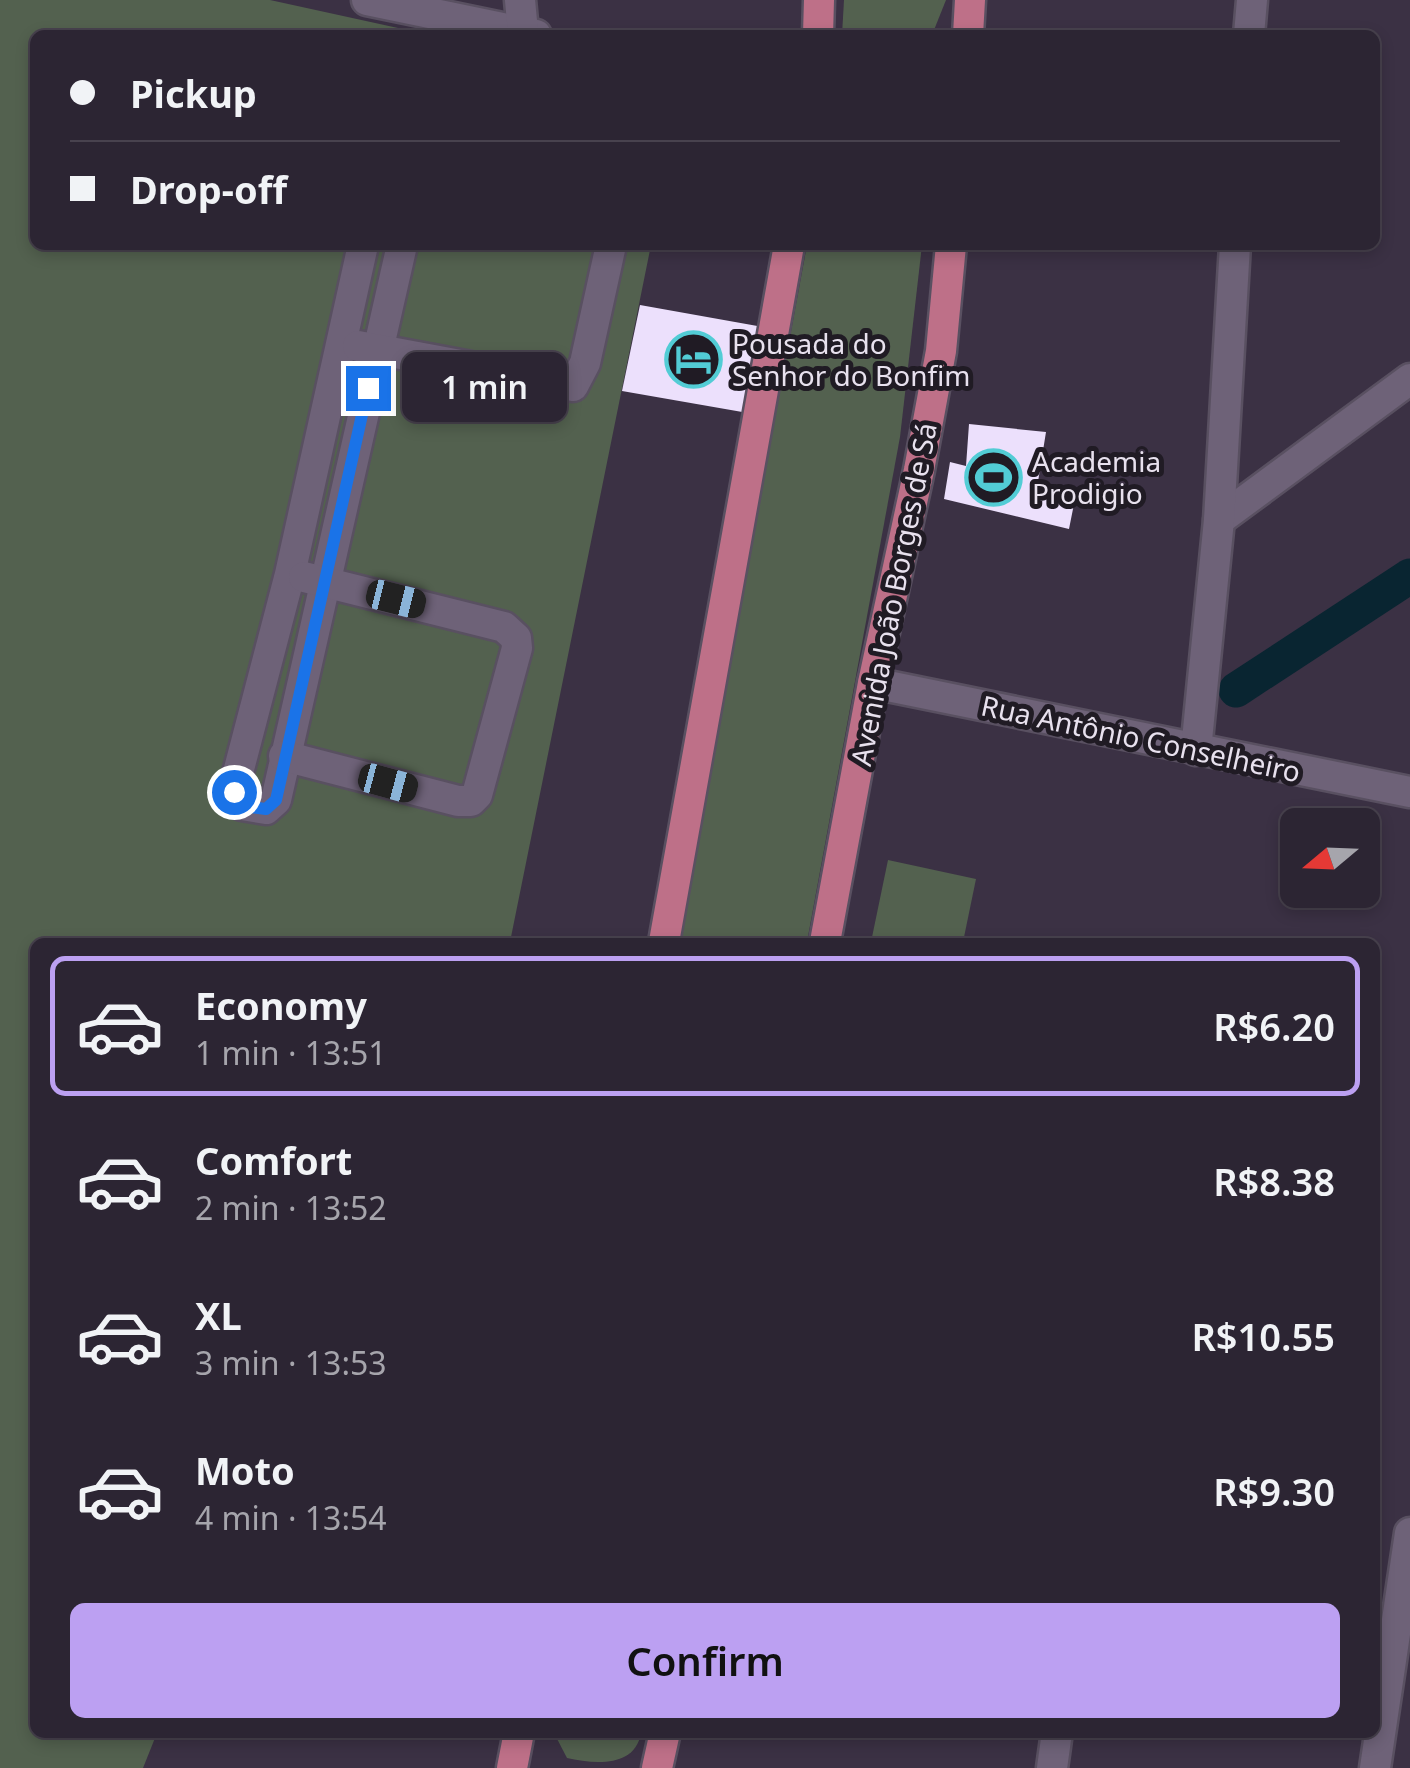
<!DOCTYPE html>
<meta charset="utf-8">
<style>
:root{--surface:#2c2533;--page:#38313f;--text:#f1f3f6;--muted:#a6a5ac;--line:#48424e;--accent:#bca0f2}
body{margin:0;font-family:"Noto Sans",sans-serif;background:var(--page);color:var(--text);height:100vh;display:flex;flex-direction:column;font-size:38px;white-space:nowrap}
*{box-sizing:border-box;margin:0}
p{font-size:32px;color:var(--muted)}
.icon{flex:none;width:55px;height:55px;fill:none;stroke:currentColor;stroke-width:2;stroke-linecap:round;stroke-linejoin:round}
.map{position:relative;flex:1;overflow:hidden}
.side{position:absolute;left:30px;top:938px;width:1350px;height:800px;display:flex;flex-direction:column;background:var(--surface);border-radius:15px;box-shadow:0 5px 15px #0003,0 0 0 2px var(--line)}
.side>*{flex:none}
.top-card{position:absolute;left:30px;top:30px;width:1350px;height:220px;border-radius:15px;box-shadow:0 5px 15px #0003,0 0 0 2px var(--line);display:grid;align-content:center;height:220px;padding:0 40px;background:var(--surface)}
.needle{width:65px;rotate:251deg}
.buttons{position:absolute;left:1280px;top:808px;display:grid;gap:20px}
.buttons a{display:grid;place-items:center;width:100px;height:100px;border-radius:15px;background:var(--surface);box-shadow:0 5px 15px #0003,0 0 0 2px var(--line);font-size:50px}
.end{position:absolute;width:45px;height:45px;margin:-22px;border:12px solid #1a73e8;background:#fff;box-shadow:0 0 0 5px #fff}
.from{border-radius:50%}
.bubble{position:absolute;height:70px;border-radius:15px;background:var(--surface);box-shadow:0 5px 15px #0003,0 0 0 2px var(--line);font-size:32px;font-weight:600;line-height:70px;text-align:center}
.car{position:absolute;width:30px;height:60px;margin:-30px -15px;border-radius:12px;box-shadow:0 0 8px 2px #0007;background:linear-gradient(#222 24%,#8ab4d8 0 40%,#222 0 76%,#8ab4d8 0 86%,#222 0)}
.top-card b{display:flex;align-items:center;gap:35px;height:95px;font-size:38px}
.top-card b+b{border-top:2px solid var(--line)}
.top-card i{width:25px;height:25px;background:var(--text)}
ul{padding:18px 0 0;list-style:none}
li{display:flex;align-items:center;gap:30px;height:140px;margin:0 20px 15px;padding:0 20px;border:5px solid transparent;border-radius:15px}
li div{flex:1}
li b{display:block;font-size:38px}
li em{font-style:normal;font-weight:600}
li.on{border-color:var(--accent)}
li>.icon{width:90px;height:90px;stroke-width:1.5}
.action{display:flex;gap:20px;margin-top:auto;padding:20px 40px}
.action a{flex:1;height:115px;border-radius:15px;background:var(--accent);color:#111;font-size:40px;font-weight:600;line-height:115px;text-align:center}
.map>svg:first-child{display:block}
.green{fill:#53614f}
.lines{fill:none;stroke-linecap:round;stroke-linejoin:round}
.canal{stroke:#092531;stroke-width:35}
.building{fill:#ece0fc}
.minor-casing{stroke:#595061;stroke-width:35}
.major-casing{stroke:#595061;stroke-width:35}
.minor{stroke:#6e6278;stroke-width:30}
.major{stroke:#be7088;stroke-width:30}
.route{stroke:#1a73e8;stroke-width:12}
.labels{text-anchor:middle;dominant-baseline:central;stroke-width:10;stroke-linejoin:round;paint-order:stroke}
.poi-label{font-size:28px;fill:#e8e1ee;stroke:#201b24;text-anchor:start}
.street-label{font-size:28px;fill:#e8e1ee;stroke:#201b24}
</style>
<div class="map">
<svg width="1410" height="1768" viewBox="0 0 1410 1768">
<rect width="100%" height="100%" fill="#3b3144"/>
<g class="green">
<polygon points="0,0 270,0 430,35 35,35 35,245 651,245 510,942 35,942 35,1732 157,1733 143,1768 0,1768"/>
<polygon points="844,0 946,0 932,35 842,35"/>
<polygon points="807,245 922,245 900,437 807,942 678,942"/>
<polygon points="888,860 976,879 963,942 871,942"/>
<path d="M554,1733H641C635,1768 594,1764 567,1758Z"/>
</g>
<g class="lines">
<polyline class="canal" points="1236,690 1410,576"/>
</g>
<g class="building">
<polygon points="640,305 763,327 748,413 622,391"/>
<polygon points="969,424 1046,432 1037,488 1075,499 1069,529 944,499 950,462 966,466"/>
</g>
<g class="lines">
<defs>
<g id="minor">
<polyline points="367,0 536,35"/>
<polyline points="520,0 523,32"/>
<polyline points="1249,35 1252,0"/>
<polyline points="363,245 290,574 233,792 235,801 242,805 266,809 276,800 402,245"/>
<polyline points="358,346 573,386 585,363 611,245"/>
<polyline points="1219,520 1410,379"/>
<polyline points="873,683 1410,792"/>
<polyline points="1196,750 1219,520 1235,245"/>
<polyline points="284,756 458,801 471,801 477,795 517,648 516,638 504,627 304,577"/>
<polyline points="1052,1768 1057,1732"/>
<polyline points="1375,1768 1410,1533"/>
</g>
<g id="major">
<polyline points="818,35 819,0"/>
<polyline points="968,35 970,0"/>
<polyline points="664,942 789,245"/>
<polyline points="825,942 873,683 919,470 941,351 951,245"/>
<polyline points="512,1768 519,1732"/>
<polyline points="657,1768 665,1732"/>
</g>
</defs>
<use href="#minor" class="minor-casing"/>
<use href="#major" class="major-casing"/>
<use href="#minor" class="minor"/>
<use href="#major" class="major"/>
</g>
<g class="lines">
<polyline class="route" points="234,792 235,800 242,806 266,809 276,800 368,388"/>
</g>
<defs>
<symbol id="hotel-ring" viewBox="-11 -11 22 22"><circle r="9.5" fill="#201b24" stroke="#52ccd5" stroke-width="1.5"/><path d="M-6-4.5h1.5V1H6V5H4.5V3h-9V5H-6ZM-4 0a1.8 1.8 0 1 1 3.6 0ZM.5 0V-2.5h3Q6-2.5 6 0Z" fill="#52ccd5"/></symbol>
<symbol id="stadium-ring" viewBox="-11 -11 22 22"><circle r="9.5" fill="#201b24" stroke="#52ccd5" stroke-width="1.5"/><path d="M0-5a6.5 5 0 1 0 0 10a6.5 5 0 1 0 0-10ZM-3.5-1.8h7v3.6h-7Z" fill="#52ccd5"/></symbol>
</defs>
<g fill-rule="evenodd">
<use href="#hotel-ring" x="662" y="328" width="63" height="63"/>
<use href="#stadium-ring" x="962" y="446" width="63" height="63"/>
</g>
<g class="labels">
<g class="poi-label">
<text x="732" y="343">Pousada do<tspan x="732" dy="32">Senhor do Bonfim</tspan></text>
<text x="1032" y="461">Academia<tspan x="1032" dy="32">Prodigio</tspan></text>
</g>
<g class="street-label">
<text transform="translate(893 594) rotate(-79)">Avenida João Borges de Sá</text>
<text transform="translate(1141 738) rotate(12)">Rua Antônio Conselheiro</text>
</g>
</g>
</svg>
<div class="buttons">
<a><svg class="needle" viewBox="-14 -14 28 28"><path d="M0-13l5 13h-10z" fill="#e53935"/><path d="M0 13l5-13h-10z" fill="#a6a5ac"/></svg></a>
</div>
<i class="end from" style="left:234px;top:792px"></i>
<i class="end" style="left:368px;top:388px"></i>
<div class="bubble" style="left:402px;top:352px;width:165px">1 min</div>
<i class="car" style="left:396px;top:599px;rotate:104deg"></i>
<i class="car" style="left:388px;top:783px;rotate:105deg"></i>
<div class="top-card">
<b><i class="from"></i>Pickup</b>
<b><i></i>Drop-off</b>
</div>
<section class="side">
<ul>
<li class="on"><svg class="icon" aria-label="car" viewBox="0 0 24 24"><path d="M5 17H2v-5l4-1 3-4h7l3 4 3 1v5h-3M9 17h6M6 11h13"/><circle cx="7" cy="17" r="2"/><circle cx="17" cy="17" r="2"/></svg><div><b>Economy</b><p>1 min · 13:51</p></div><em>R$6.20</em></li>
<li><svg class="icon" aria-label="car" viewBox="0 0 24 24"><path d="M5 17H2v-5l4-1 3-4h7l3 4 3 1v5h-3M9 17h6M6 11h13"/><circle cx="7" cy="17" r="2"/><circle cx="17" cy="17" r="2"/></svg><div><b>Comfort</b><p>2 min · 13:52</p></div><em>R$8.38</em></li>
<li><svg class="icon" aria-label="car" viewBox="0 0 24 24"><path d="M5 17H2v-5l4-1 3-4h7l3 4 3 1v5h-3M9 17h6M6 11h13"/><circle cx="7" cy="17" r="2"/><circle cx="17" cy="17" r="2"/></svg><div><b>XL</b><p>3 min · 13:53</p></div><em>R$10.55</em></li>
<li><svg class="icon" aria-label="car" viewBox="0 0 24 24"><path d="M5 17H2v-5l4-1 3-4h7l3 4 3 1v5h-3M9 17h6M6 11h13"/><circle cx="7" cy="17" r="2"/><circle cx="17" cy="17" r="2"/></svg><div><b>Moto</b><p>4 min · 13:54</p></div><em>R$9.30</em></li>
</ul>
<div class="action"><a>Confirm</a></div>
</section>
</div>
